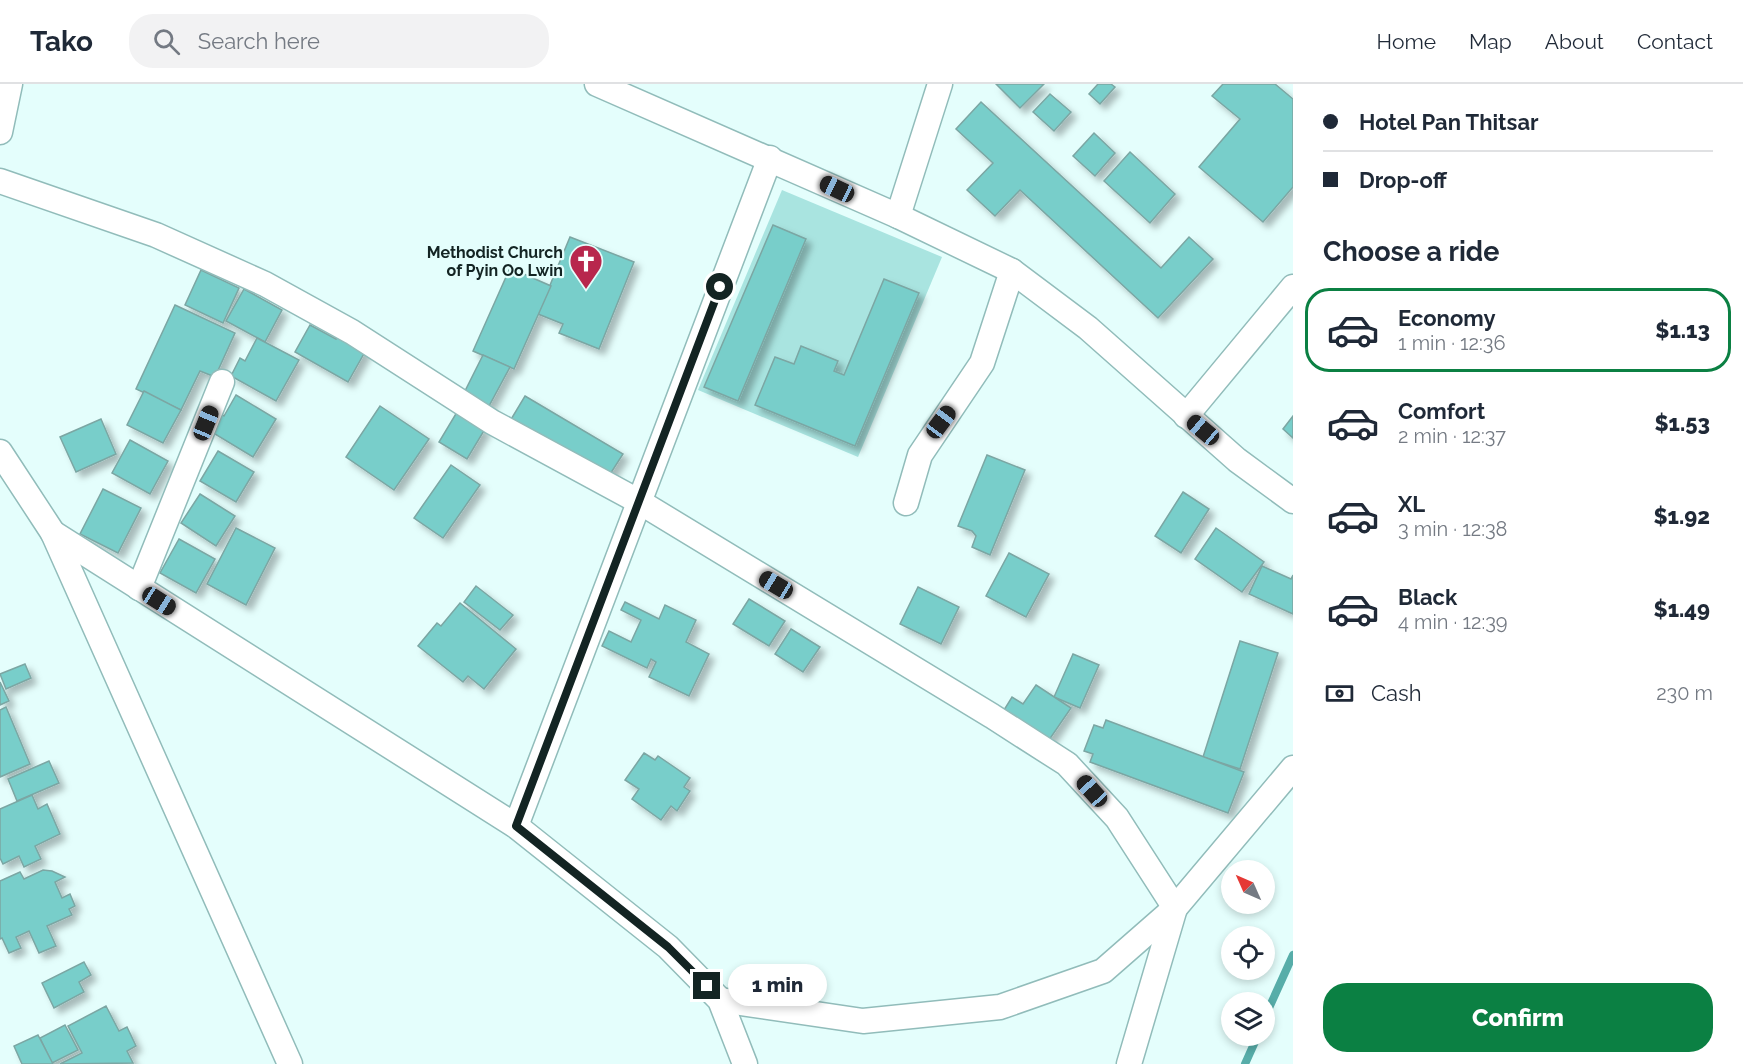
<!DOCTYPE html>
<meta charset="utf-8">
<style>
:root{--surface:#fff;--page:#f2f2f3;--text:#1f2937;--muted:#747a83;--line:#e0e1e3;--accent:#0b8043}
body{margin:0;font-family:Raleway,sans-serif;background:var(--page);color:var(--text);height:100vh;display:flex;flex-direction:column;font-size:22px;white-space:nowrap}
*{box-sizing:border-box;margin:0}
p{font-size:20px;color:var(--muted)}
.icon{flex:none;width:33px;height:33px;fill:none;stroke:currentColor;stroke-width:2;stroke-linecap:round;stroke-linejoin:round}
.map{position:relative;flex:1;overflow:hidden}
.details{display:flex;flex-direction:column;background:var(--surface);width:450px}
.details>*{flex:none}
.guide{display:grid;align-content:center;height:132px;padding:0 30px;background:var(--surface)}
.needle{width:39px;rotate:315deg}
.buttons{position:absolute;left:1221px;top:776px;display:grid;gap:12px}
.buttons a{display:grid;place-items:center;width:54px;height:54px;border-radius:50%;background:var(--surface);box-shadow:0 3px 9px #0003;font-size:30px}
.end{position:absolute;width:27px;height:27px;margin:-14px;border:8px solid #132423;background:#fff;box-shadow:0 0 0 3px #fff}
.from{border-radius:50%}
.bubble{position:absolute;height:42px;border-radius:21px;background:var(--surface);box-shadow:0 3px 9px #0003;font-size:20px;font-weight:800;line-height:42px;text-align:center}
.car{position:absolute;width:18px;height:36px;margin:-18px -9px;border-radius:8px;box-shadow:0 0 4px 2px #0007;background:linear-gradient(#222 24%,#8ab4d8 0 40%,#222 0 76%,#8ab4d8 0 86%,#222 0)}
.guide b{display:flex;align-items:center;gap:21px;height:57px;font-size:22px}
.guide b+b{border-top:2px solid var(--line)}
.guide i{width:15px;height:15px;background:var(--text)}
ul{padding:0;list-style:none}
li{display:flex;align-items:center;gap:18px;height:84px;margin:0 12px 9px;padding:0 18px;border:3px solid transparent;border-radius:24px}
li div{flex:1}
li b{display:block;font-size:22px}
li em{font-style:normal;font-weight:800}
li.active{border-color:var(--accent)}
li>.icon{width:54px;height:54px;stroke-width:1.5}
h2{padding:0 30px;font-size:27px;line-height:72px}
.pay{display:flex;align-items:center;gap:15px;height:66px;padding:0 30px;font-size:22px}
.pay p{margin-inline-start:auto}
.button{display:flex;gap:12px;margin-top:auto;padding:12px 30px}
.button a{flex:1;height:69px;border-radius:24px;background:var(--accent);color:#fff;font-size:24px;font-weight:800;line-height:69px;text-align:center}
header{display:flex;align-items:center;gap:36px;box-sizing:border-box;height:84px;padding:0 30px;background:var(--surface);border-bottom:2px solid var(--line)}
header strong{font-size:28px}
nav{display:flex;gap:33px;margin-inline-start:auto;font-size:21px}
.search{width:420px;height:54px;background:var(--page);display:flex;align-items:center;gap:15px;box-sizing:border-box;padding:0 21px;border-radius:24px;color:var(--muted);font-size:22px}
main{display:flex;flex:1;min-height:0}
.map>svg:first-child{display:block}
.green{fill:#a9e4e0}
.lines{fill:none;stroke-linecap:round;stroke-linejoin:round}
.stream{stroke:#57ada9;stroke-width:8}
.building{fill:#78ceca;stroke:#7ba6a3;stroke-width:1.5;filter:url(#shadow)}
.minor-casing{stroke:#91bcba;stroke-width:27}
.minor{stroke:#fff;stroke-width:24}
.route{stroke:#132423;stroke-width:8}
.labels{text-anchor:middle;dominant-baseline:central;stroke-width:4.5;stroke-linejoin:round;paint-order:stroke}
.poi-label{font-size:16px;font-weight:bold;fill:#132423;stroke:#e4fefc;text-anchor:end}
</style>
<header>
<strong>Tako</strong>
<div class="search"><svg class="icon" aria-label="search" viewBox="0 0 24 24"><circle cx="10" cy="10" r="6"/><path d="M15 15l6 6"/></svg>Search here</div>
<nav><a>Home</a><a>Map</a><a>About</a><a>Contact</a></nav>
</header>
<main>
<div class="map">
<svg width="1293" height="980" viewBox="0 0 1293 980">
<defs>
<filter id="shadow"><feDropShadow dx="5.5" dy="5.5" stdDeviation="3" flood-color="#0004"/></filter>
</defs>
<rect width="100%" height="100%" fill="#e4fefc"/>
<polygon class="green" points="782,106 942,173 858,373 698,306"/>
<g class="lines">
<g class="stream">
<polyline points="1264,935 1293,871"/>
<polyline points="1245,980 1258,951"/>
</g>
</g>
<g class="building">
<polygon points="996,0 1044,0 1020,24"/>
<polygon points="1098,0 1111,0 1115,3 1100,20 1089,10"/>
<polygon points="1223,0 1275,0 1293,15 1293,103 1263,138 1199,83 1240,35 1212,12"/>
<polygon points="1050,10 1071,28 1054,47 1033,28"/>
<polygon points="981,18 1161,184 1189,153 1213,175 1158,234 1020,106 995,132 967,106 993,79 956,45"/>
<polygon points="1094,49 1115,69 1095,92 1073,72"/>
<polygon points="1130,68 1175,110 1150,139 1104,97"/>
<polygon points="773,141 806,155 738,317 704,303"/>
<polygon points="570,153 634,178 599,265 559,249 563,240 538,230"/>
<polygon points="510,184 551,202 514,285 473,267"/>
<polygon points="201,186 239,204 223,239 185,221"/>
<polygon points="884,195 919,209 855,362 755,321 775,273 794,280 801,262 838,277 834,287 844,291"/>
<polygon points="244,205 282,226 265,258 226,237"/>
<polygon points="175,221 235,249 215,293 200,287 181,326 136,305"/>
<polygon points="310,241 336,255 340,251 366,266 348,298 295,268"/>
<polygon points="257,254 299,276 276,317 231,292 240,274 245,277"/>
<polygon points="483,271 510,283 489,322 464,309"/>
<polygon points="144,307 181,326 163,359 127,341"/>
<polygon points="236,311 276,335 253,373 210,347 220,329 224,332"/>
<polygon points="525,312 623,370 607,395 510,337"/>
<polygon points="380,322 429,355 394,406 346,373"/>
<polygon points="457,328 485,345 467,375 439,358"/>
<polygon points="1293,332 1293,354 1283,345"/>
<polygon points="101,335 116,370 76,388 60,353"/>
<polygon points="130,356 168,377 150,410 112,389"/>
<polygon points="218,367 254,388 236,418 200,397"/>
<polygon points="987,371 1025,386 990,471 972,463 976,452 972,447 958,442"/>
<polygon points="451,381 480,401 443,454 414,434"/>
<polygon points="103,405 141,424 118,469 80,450"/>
<polygon points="1183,408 1209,425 1181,469 1155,452"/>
<polygon points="200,410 235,432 216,462 181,439"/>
<polygon points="236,444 275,464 246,521 207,500"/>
<polygon points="1216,444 1264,478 1242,508 1195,475"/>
<polygon points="179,455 215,475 196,509 160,489"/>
<polygon points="1009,469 1049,490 1026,533 986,512"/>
<polygon points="1262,482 1291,495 1293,491 1293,530 1249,510"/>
<polygon points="476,502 513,531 500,546 464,518"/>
<polygon points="918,503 959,523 941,560 900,540"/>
<polygon points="749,515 785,537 769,562 733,540"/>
<polygon points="625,518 659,535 665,521 696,536 686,558 709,570 689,612 649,593 656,578 651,575 647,584 602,562 609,547 631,558 641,536 621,526"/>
<polygon points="460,519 516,565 484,605 468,592 463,598 418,562 437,539 441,542"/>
<polygon points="791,545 820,563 803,588 775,570"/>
<polygon points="1240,557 1278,569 1240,685 1203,673"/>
<polygon points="1073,570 1099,581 1080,624 1054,613"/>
<polygon points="25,580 31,594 6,605 0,590"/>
<polygon points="0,598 9,617 0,621"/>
<polygon points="1036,601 1071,624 1049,656 1004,626 1012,613 1023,620"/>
<polygon points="6,623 30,680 0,693 0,626"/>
<polygon points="1106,636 1244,688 1228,729 1090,678 1093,670 1084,667 1094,641 1103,644"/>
<polygon points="644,669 655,676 658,672 690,694 684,703 690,707 677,727 671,722 661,736 632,715 639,705 625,696"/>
<polygon points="49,677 59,699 17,717 8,695"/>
<polygon points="32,711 38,725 47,720 60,750 35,762 41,775 24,783 19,772 3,780 0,774 0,725"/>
<polygon points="43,786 52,787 65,793 55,798 62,814 70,810 75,822 69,825 72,831 47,842 56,862 39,869 29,847 16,853 21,864 9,869 2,854 0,855 0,797 20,788 24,795"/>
<polygon points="84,878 91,891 79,898 84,908 54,924 42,899"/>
<polygon points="106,922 119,947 127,943 136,962 127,967 133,979 60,980 82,969 68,942"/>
<polygon points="65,941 78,966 52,979 40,954"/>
<polygon points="38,951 53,980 22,980 14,962"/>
</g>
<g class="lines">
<defs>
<g id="minor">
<polyline points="597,0 898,132 1012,187 1088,244 1237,376 1293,417"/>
<polyline points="0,48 10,0"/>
<polyline points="0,97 156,151 265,200 352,248 492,338 638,417 992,632 1067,680 1117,734 1175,824 1129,980"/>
<polyline points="898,132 940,0"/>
<polyline points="1186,332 1293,203"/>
<polyline points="0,368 53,449 290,980"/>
<polyline points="906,419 920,371 982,279 1012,187"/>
<polyline points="53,449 516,742 668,863 720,916 745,980"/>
<polyline points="139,504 222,298"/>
<polyline points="516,742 770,74"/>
<polyline points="720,916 863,937 1000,923 1103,887 1175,824 1293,684"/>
</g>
</defs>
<use href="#minor" class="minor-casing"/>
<use href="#minor" class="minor"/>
</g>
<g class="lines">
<polyline class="route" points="707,902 668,863 516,742 720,203"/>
</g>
<defs>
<symbol id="church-pin" viewBox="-11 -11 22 30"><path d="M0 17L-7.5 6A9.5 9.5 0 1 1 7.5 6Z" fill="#b8274d" stroke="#e4fefc"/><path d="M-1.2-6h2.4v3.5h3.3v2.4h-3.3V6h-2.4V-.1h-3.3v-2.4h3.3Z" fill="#fff"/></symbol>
</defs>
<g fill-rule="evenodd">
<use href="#church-pin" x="567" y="158" width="38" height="52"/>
</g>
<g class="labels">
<g class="poi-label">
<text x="563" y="168">Methodist Church<tspan x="563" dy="18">of Pyin Oo Lwin</tspan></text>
</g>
</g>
</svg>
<div class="buttons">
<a><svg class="needle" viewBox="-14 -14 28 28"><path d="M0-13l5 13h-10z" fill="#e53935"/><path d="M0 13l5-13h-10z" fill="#747a83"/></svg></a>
<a><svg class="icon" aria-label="locate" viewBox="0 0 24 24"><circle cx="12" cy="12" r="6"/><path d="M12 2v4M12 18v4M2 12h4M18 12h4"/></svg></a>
<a><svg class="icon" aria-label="layers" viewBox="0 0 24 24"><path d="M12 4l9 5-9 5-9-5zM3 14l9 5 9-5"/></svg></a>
</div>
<i class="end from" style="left:720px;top:203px"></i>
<i class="end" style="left:707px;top:902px"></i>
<div class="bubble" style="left:728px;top:880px;width:99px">1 min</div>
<i class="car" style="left:837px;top:105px;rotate:295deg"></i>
<i class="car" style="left:941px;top:338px;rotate:37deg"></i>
<i class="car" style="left:206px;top:339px;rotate:22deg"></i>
<i class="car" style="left:1203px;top:346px;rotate:310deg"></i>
<i class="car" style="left:776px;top:501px;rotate:301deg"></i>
<i class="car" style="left:159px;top:517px;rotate:122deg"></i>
<i class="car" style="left:1092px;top:707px;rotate:318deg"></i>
</div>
<section class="details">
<div class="guide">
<b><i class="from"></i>Hotel Pan Thitsar</b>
<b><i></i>Drop-off</b>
</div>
<h2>Choose a ride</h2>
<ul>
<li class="active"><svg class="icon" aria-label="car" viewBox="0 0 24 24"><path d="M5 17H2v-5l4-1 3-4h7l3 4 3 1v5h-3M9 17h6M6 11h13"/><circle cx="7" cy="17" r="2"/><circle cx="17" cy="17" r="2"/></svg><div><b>Economy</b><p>1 min · 12:36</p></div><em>$1.13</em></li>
<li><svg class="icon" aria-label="car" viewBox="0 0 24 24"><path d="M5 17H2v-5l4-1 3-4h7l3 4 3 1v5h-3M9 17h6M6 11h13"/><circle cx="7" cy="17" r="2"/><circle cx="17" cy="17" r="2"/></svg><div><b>Comfort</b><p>2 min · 12:37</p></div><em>$1.53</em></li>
<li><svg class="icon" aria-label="car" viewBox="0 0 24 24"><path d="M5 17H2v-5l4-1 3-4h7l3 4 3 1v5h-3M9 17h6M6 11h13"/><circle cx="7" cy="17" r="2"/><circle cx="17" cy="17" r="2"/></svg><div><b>XL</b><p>3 min · 12:38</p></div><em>$1.92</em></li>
<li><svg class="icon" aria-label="car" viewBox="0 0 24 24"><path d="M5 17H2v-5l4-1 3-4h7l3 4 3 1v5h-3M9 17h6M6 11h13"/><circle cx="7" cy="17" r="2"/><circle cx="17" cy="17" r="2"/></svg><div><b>Black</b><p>4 min · 12:39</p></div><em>$1.49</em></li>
</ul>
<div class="pay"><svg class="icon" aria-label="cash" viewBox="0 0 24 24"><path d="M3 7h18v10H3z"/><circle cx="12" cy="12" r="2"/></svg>Cash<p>230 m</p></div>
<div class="button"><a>Confirm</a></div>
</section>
</main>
